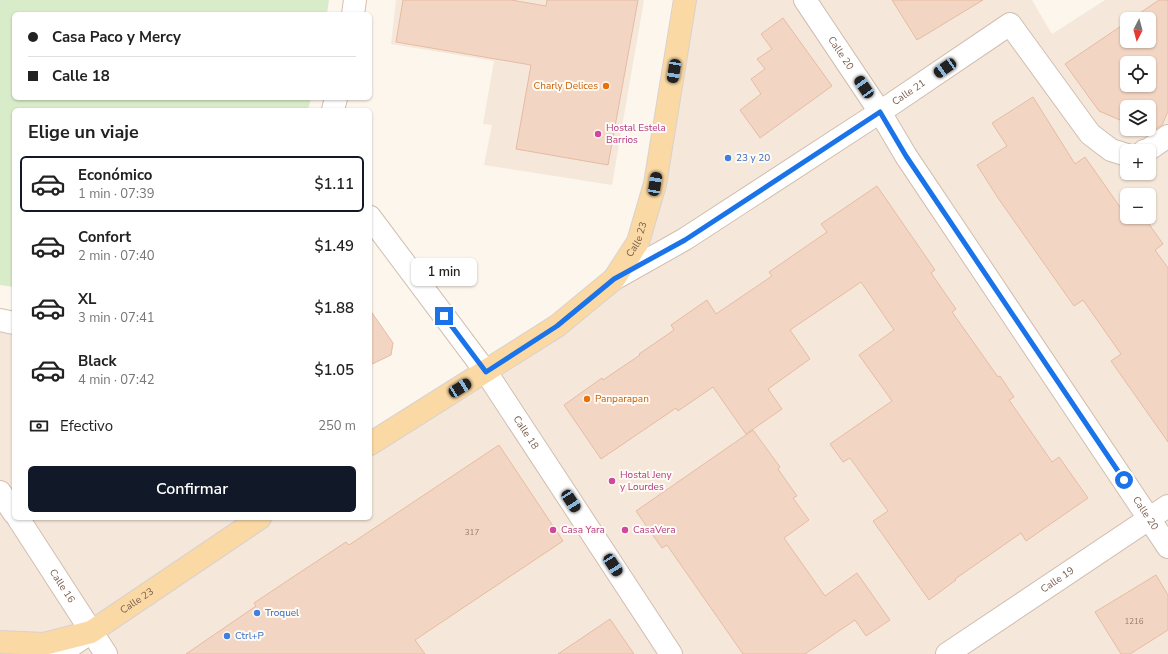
<!DOCTYPE html>
<html lang="es">
<meta charset="utf-8">
<style>
:root{--surface:#fff;--page:#f2f2f2;--text:#222;--muted:#767676;--line:#e0e0e0;--accent:#111827}
body{margin:0;font-family:"Nunito Sans",sans-serif;background:var(--page);color:var(--text);height:100vh;display:flex;flex-direction:column;font-size:15px;white-space:nowrap}
*{box-sizing:border-box;margin:0}
p{font-size:13px;color:var(--muted)}
.icon{flex:none;width:22px;height:22px;fill:none;stroke:currentColor;stroke-width:2;stroke-linecap:round;stroke-linejoin:round}
.map{position:relative;flex:1;overflow:hidden}
.panel{position:absolute;left:12px;top:108px;width:360px;height:412px;display:flex;flex-direction:column;background:var(--surface);border-radius:6px;box-shadow:0 1px 3px #0004}
.panel>*{flex:none}
.hud{position:absolute;left:12px;top:12px;width:360px;height:88px;border-radius:6px;box-shadow:0 1px 3px #0004;display:grid;align-content:center;height:88px;padding:0 16px;background:var(--surface)}
.needle{width:26px;rotate:186deg}
.buttons{position:absolute;left:1120px;top:12px;display:grid;gap:8px}
.buttons a{display:grid;place-items:center;width:36px;height:36px;border-radius:6px;background:var(--surface);box-shadow:0 1px 3px #0004;font-size:20px}
.end{position:absolute;width:18px;height:18px;margin:-9px;border:5px solid #1a73e8;background:#fff;box-shadow:0 0 0 2px #fff}
.from{border-radius:50%}
.bubble{position:absolute;height:28px;border-radius:6px;background:var(--surface);box-shadow:0 1px 3px #0004;font-size:13px;font-weight:600;line-height:28px;text-align:center}
.car{position:absolute;width:12px;height:24px;margin:-12px -6px;border-radius:5px;box-shadow:0 0 3px 1px #0007;background:linear-gradient(#222 24%,#8ab4d8 0 40%,#222 0 76%,#8ab4d8 0 86%,#222 0)}
.hud b{display:flex;align-items:center;gap:14px;height:38px;font-size:15px}
.hud b+b{border-top:1px solid var(--line)}
.hud i{width:10px;height:10px;background:var(--text)}
ul{padding:0;list-style:none}
li{display:flex;align-items:center;gap:12px;height:56px;margin:0 8px 6px;padding:0 8px;border:2px solid transparent;border-radius:6px}
li div{flex:1}
li b{display:block;font-size:15px}
li em{font-style:normal;font-weight:600}
li.active{border-color:var(--accent)}
li>.icon{width:36px;height:36px;stroke-width:1.5}
h2{padding:0 16px;font-size:18px;line-height:48px}
.pay{display:flex;align-items:center;gap:10px;height:44px;padding:0 16px;font-size:15px}
.pay p{margin-inline-start:auto}
.cta{display:flex;gap:8px;margin-top:auto;padding:8px 16px}
.cta a{flex:1;height:46px;border-radius:6px;background:var(--accent);color:#fff;font-size:16px;font-weight:600;line-height:46px;text-align:center}
.map>svg:first-child{display:block}
.residential{fill:#f5e8da;fill-rule:evenodd}
.green{fill:#d8ecc9}
.building{fill:#f3d5c3;stroke:#e6bba3;fill-rule:evenodd}
.lines{fill:none;stroke-linecap:round;stroke-linejoin:round}
.minor-casing{stroke:#d1beb0;stroke-width:24}
.secondary-casing{stroke:#d6c0b0;stroke-width:24}
.primary-casing{stroke:#dad1cd;stroke-width:24}
.minor{stroke:#fff;stroke-width:22}
.secondary{stroke:#fff;stroke-width:22}
.primary{stroke:#fbd9a5;stroke-width:22}
.route{stroke:#1a73e8;stroke-width:5}
.food-dot{fill:#e8710a;stroke:#fffaf3;stroke-width:1.5}
.hotel-dot{fill:#d1479c;stroke:#fffaf3;stroke-width:1.5}
.shop-dot{fill:#3f7fe0;stroke:#fffaf3;stroke-width:1.5}
.labels{text-anchor:middle;dominant-baseline:central;stroke-width:4;stroke-linejoin:round;paint-order:stroke}
.number-label{font-size:8px;fill:#987a6a}
.street-label{font-size:10px;fill:#7a5c4d;stroke:#fffaf3}
.food-label{font-size:10px;fill:#c56008;stroke:#fffaf3;text-anchor:end}
.hotel-label{font-size:10px;fill:#b23c85;stroke:#fffaf3;text-anchor:start}
.shop-label{font-size:10px;fill:#366cbe;stroke:#fffaf3;text-anchor:start}
</style>
<div class="map">
<svg width="1168" height="654" viewBox="0 0 1168 654">
<rect width="100%" height="100%" fill="#fdf6ec"/>
<g class="residential">
<polygon points="396,0 644,0 612,185 484,165 492,125 483,124 494,61 391,44"/>
<path d="M692,0H1032L1052,34L1105,0H1168V654H0V320L14,323V518H370V444L557,326L638,242ZM1127,19H1149V41H1127ZM1127,63H1149V85H1127ZM1127,107H1149V129H1127ZM1127,151H1149V173H1127ZM1127,195H1149V217H1127Z"/>
</g>
<polygon class="green" points="0,0 329,0 327,14 14,14 14,98 311,98 308,110 14,110 14,287 0,285"/>
<g class="building">
<polygon points="403,0 511,0 546,6 547,0 638,0 608,165 516,149 531,65 396,42"/>
<polygon points="892,0 983,0 917,40"/>
<path d="M1159,0H1168V111L1162,125L1151,132L1143,129H1149V107H1127V123L1099,111L1065,64L1127,22V41H1149V19H1131ZM1127,63H1149V85H1127Z"/>
<polygon points="783,18 832,86 760,138 740,110 761,94 751,79 765,69 757,59 772,49 761,34"/>
<polygon points="1033,97 1075,164 1085,157 1127,217 1144,217 1163,244 1155,250 1168,268 1168,442 1111,361 1121,354 1083,300 1074,306 998,198 977,165 1007,146 992,123"/>
<polygon points="877,186 935,270 931,273 956,309 952,312 998,377 1000,376 1014,397 1009,400 1052,462 1059,457 1088,498 1026,541 1021,533 955,579 956,580 929,600 873,521 888,511 850,458 843,462 830,444 892,401 859,355 894,330 861,282 790,330 810,359 768,389 782,409 746,434 713,387 678,411 676,408 601,459 564,405 602,378 603,380 640,355 639,354 674,330 671,325 707,300 716,314 772,276 769,272 827,232 821,224"/>
<polygon points="370,310 393,343 391,355 370,365"/>
<polygon points="753,430 780,467 778,469 797,496 793,498 809,520 784,538 825,596 857,573 890,620 866,636 855,620 805,654 743,654 667,545 662,548 636,511"/>
<polygon points="499,445 563,541 415,640 425,654 186,654 256,606 254,603 293,577 346,542 349,545"/>
<polygon points="1156,575 1168,595 1168,630 1130,654 1121,654 1095,612"/>
<polygon points="610,619 634,654 558,654"/>
</g>
<g class="lines">
<defs>
<g id="minor">
<path id="s1" d="M805,0L880,112L906,156L1168,547"/>
<polyline points="1144,151 1148,150 1168,136"/>
<path id="s2" d="M370,217L486,372L671,654"/>
<path id="s3" d="M614,279L685,239L880,112L1010,24L1090,134L1111,150L1127,155"/>
<polyline points="0,492 14,513"/>
<path id="s4" d="M18,518L106,654"/>
<polyline points="59,654 90,633"/>
<path id="s5" d="M947,654L1168,506"/>
</g>
<g id="secondary">
<polyline points="353,14 355,0"/>
<polyline points="333,110 336,98"/>
<polyline points="0,320 14,323"/>
</g>
<g id="primary">
<path id="s6" d="M370,444L557,326L614,279L638,242L655,184L685,0"/>
<path id="s7" d="M0,642L44,644L91,632L260,518"/>
</g>
</defs>
<use href="#minor" class="minor-casing"/>
<use href="#secondary" class="secondary-casing"/>
<use href="#primary" class="primary-casing"/>
<use href="#minor" class="minor"/>
<use href="#secondary" class="secondary"/>
<use href="#primary" class="primary"/>
</g>
<g class="lines">
<polyline class="route" points="444,316 486,372 557,326 614,279 685,240 880,112 906,156 1124,480"/>
</g>
<g class="food-dot">
<circle cx="606" cy="86" r="4"/>
<circle cx="587" cy="399" r="4"/>
</g>
<g class="hotel-dot">
<circle cx="598" cy="134" r="4"/>
<circle cx="612" cy="481" r="4"/>
<circle cx="553" cy="530" r="4"/>
<circle cx="625" cy="530" r="4"/>
</g>
<g class="shop-dot">
<circle cx="728" cy="158" r="4"/>
<circle cx="257" cy="613" r="4"/>
<circle cx="227" cy="636" r="4"/>
</g>
<g class="labels">
<g class="number-label">
<text x="472" y="532">317</text>
<text x="1134" y="621">1216</text>
</g>
<g class="street-label">
<text stroke="none"><textPath href="#s1" startOffset="64">Calle 20</textPath></text>
<text stroke="none"><textPath href="#s3" startOffset="349">Calle 21</textPath></text>
<text stroke="none"><textPath href="#s6" startOffset="341">Calle 23</textPath></text>
<text stroke="none"><textPath href="#s2" startOffset="266">Calle 18</textPath></text>
<text stroke="none"><textPath href="#s1" startOffset="616">Calle 20</textPath></text>
<text stroke="none"><textPath href="#s5" startOffset="133">Calle 19</textPath></text>
<text stroke="none"><textPath href="#s4" startOffset="81">Calle 16</textPath></text>
<text stroke="none"><textPath href="#s7" startOffset="148">Calle 23</textPath></text>
</g>
<g class="food-label">
<text x="598" y="86">Charly Delices</text>
<text x="595" y="399" text-anchor="start">Panparapan</text>
</g>
<g class="hotel-label">
<text x="606" y="128">Hostal Estela<tspan x="606" dy="12">Barrios</tspan></text>
<text x="620" y="475">Hostal Jeny<tspan x="620" dy="12">y Lourdes</tspan></text>
<text x="561" y="530">Casa Yara</text>
<text x="633" y="530">CasaVera</text>
</g>
<g class="shop-label">
<text x="736" y="158">23 y 20</text>
<text x="265" y="613">Troquel</text>
<text x="235" y="636">Ctrl+P</text>
</g>
</g>
</svg>
<div class="buttons">
<a><svg class="needle" viewBox="-14 -14 28 28"><path d="M0-13l5 13h-10z" fill="#e53935"/><path d="M0 13l5-13h-10z" fill="#767676"/></svg></a>
<a><svg class="icon" aria-label="locate" viewBox="0 0 24 24"><circle cx="12" cy="12" r="6"/><path d="M12 2v4M12 18v4M2 12h4M18 12h4"/></svg></a>
<a><svg class="icon" aria-label="layers" viewBox="0 0 24 24"><path d="M12 4l9 5-9 5-9-5zM3 14l9 5 9-5"/></svg></a>
<a>+</a>
<a>−</a>
</div>
<i class="end from" style="left:1124px;top:480px"></i>
<i class="end" style="left:444px;top:316px"></i>
<div class="bubble" style="left:411px;top:258px;width:66px">1 min</div>
<i class="car" style="left:945px;top:68px;rotate:236deg"></i>
<i class="car" style="left:674px;top:71px;rotate:189deg"></i>
<i class="car" style="left:864px;top:87px;rotate:326deg"></i>
<i class="car" style="left:655px;top:184px;rotate:9deg"></i>
<i class="car" style="left:460px;top:388px;rotate:58deg"></i>
<i class="car" style="left:571px;top:501px;rotate:147deg"></i>
<i class="car" style="left:613px;top:565px;rotate:147deg"></i>
<div class="hud">
<b><i class="from"></i>Casa Paco y Mercy</b>
<b><i></i>Calle 18</b>
</div>
<section class="panel">
<h2>Elige un viaje</h2>
<ul>
<li class="active"><svg class="icon" aria-label="car" viewBox="0 0 24 24"><path d="M5 17H2v-5l4-1 3-4h7l3 4 3 1v5h-3M9 17h6M6 11h13"/><circle cx="7" cy="17" r="2"/><circle cx="17" cy="17" r="2"/></svg><div><b>Económico</b><p>1 min · 07:39</p></div><em>$1.11</em></li>
<li><svg class="icon" aria-label="car" viewBox="0 0 24 24"><path d="M5 17H2v-5l4-1 3-4h7l3 4 3 1v5h-3M9 17h6M6 11h13"/><circle cx="7" cy="17" r="2"/><circle cx="17" cy="17" r="2"/></svg><div><b>Confort</b><p>2 min · 07:40</p></div><em>$1.49</em></li>
<li><svg class="icon" aria-label="car" viewBox="0 0 24 24"><path d="M5 17H2v-5l4-1 3-4h7l3 4 3 1v5h-3M9 17h6M6 11h13"/><circle cx="7" cy="17" r="2"/><circle cx="17" cy="17" r="2"/></svg><div><b>XL</b><p>3 min · 07:41</p></div><em>$1.88</em></li>
<li><svg class="icon" aria-label="car" viewBox="0 0 24 24"><path d="M5 17H2v-5l4-1 3-4h7l3 4 3 1v5h-3M9 17h6M6 11h13"/><circle cx="7" cy="17" r="2"/><circle cx="17" cy="17" r="2"/></svg><div><b>Black</b><p>4 min · 07:42</p></div><em>$1.05</em></li>
</ul>
<div class="pay"><svg class="icon" aria-label="cash" viewBox="0 0 24 24"><path d="M3 7h18v10H3z"/><circle cx="12" cy="12" r="2"/></svg>Efectivo<p>250 m</p></div>
<div class="cta"><a>Confirmar</a></div>
</section>
</div>
